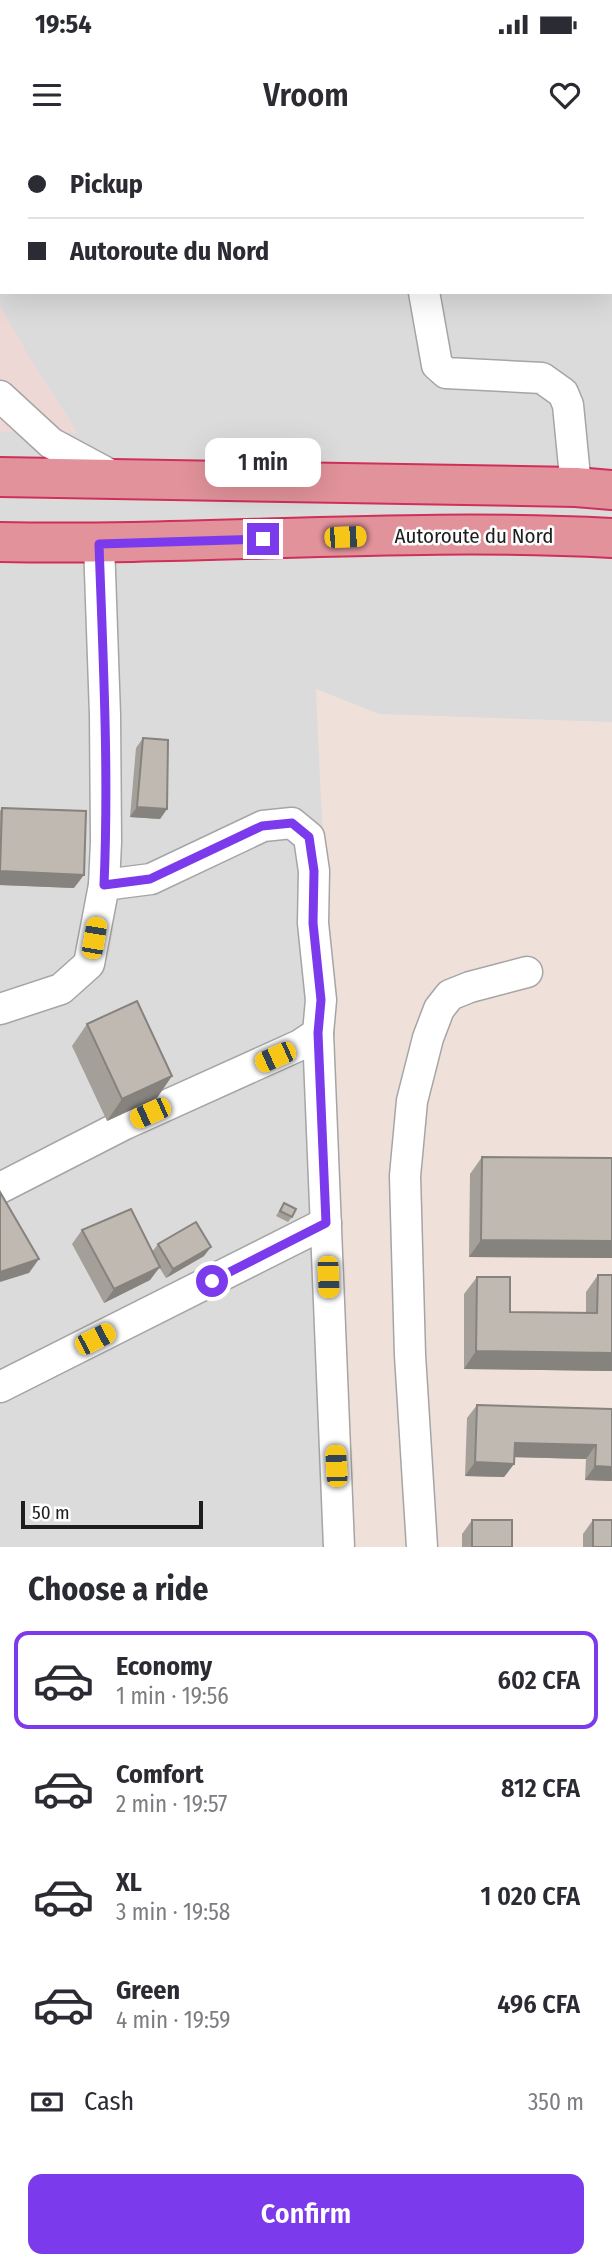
<!DOCTYPE html>
<meta charset="utf-8">
<style>
:root{--surface:#fff;--page:#f2f2f3;--text:#2b2b33;--muted:#7c7c81;--line:#e1e1e2;--accent:#7c3aed}
body{margin:0;font-family:"Fira Sans Condensed",sans-serif;background:var(--page);color:var(--text);height:100vh;display:flex;flex-direction:column;font-size:26px;white-space:nowrap}
*{box-sizing:border-box;margin:0}
p{font-size:23px;color:var(--muted)}
.icon{flex:none;width:38px;height:38px;fill:none;stroke:currentColor;stroke-width:2;stroke-linecap:round;stroke-linejoin:round}
.map{position:relative;height:1407px;overflow:hidden}
.panel{display:flex;flex-direction:column;background:var(--surface);flex:1}
.panel>*{flex:none}
.top-card{position:absolute;left:0px;top:0px;width:612px;height:154px;box-shadow:0 7px 28px #0002;display:grid;align-content:center;height:154px;padding:0 28px;background:var(--surface)}
.scale{position:absolute;left:21px;bottom:18px;width:182px;box-sizing:border-box;padding-left:7px;border:4px solid #1e1e1e;border-top:0;font-size:19px;line-height:24px;white-space:nowrap;color:#1e1e1e;-webkit-text-stroke:5px #fff;paint-order:stroke}
.end{position:absolute;width:32px;height:32px;margin:-16px;border:9px solid #7c3aed;background:#fff;box-shadow:0 0 0 4px #fff}
.from{border-radius:50%}
.bubble{position:absolute;height:49px;border-radius:14px;background:var(--surface);box-shadow:0 7px 28px #0002;font-size:23px;font-weight:600;line-height:49px;text-align:center}
.car{position:absolute;width:21px;height:42px;margin:-21px -10px;border-radius:9px;box-shadow:0 0 5px 2px #0007;background:linear-gradient(#f5c518 24%,#345 0 40%,#f5c518 0 76%,#345 0 86%,#f5c518 0)}
.top-card b{display:flex;align-items:center;gap:24px;height:66px;font-size:26px}
.top-card b+b{border-top:2px solid var(--line)}
.top-card i{width:18px;height:18px;background:var(--text)}
ul{padding:0;list-style:none}
li{display:flex;align-items:center;gap:21px;height:98px;margin:0 14px 10px;padding:0 14px;border:4px solid transparent;border-radius:14px}
li div{flex:1}
li b{display:block;font-size:26px}
li em{font-style:normal;font-weight:600}
li.active{border-color:var(--accent)}
li>.icon{width:63px;height:63px;stroke-width:1.5}
h2{padding:0 28px;font-size:32px;line-height:84px}
.pay{display:flex;align-items:center;gap:18px;height:77px;padding:0 28px;font-size:26px}
.pay p{margin-inline-start:auto}
.cta{display:flex;gap:14px;margin-top:auto;padding:14px 28px}
.cta a{flex:1;height:80px;border-radius:14px;background:var(--accent);color:#fff;font-size:28px;font-weight:600;line-height:80px;text-align:center}
.status{display:flex;justify-content:space-between;align-items:center;height:49px;padding:0 35px;background:var(--surface);direction:ltr}
.status svg{height:19px;fill:currentColor}
header{display:flex;justify-content:space-between;align-items:center;height:91px;padding:0 28px;background:var(--surface);font-size:32px;font-weight:600}
.map>svg:first-child{display:block}
.residential{fill:#dcdbdb}
.commercial{fill:#eed8d5}
.industrial{fill:#e7d7e3}
.military{fill:#efe1d9}
.lines{fill:none;stroke-linecap:round;stroke-linejoin:round}
.minor-casing{stroke:#a5a5a5;stroke-width:33}
.highway-casing{stroke:#cf3059;stroke-width:42}
.minor{stroke:#fff;stroke-width:30}
.highway{stroke:#e1929a;stroke-width:38}
.wall{fill:#a49f99}
.shaded-wall{fill:#86827d}
.building{fill:#bfb9b2;stroke:#86827d;stroke-width:2}
.route{stroke:#7c3aed;stroke-width:9}
.labels{text-anchor:middle;dominant-baseline:central;stroke-width:5;stroke-linejoin:round;paint-order:stroke}
.street-label{font-size:21px;fill:#1e1e1e;stroke:#fff}
</style>
<div class="status"><b>19:54</b><svg viewBox="0 0 49 12"><path d="M0 12V9h3v3zM5 12V6h3v6zM10 12V3h3v9zM15 12V0h3v12zM26 1h20v11H26zM47 4h2v5h-2z"/></svg></div>
<header><svg class="icon" aria-label="menu" viewBox="0 0 24 24"><path d="M4 6h16M4 12h16M4 18h16"/></svg>Vroom<svg class="icon" aria-label="heart" viewBox="0 0 24 24"><path d="M12 20l-8-8c-3-5 5-10 8-4 3-6 11-1 8 4z"/></svg></header>
<div class="map">
<svg width="612" height="1407" viewBox="0 0 612 1407">
<rect width="100%" height="100%" fill="#efece5"/>
<polygon class="residential" points="0,0 461,0 461,2 2,2 2,152 611,152 612,150 612,1407 0,1407"/>
<polygon class="commercial" points="0,165 28,215 78,293 0,292"/>
<polygon class="industrial" points="461,0 612,0 612,150 611,2 461,2"/>
<polygon class="military" points="316,549 379,574 612,582 612,1407 355,1407"/>
<g class="lines">
<defs>
<g id="minor">
<polyline points="391,0 392,2"/>
<polyline points="349,2 350,0"/>
<polyline points="0,64 2,64"/>
<polyline points="424,152 437,225 446,233 542,238 563,253 568,265 576,347"/>
<polyline points="0,256 51,303 118,339"/>
<polyline points="104,745 151,739 263,686 292,683 309,697 314,731 313,783 321,860 318,893 339,1407"/>
<polyline points="0,869 61,849 89,824 104,745 106,702 105,575 99,404"/>
<polyline points="0,1048 125,984 300,905 318,893"/>
<polyline points="0,1247 326,1083"/>
<polyline points="422,1407 410,1215 405,1036 412,961 428,898 439,869 450,855 470,847 527,832"/>
</g>
<g id="highway">
<polyline points="0,337 576,347 612,350"/>
<path d="M0,402C204,406 408,387 612,398"/>
</g>
</defs>
<use href="#minor" class="minor-casing"/>
<use href="#highway" class="highway-casing"/>
<use href="#minor" class="minor"/>
<use href="#highway" class="highway"/>
</g>
<g class="wall">
<polygon points="143,598 167,669 160,679 130,677 136,608"/>
<polygon points="2,668 74,748 0,745 0,671"/>
<polygon points="87,884 157,958 107,981 72,906"/>
<polygon points="482,1017 612,1018 612,1118 469,1117 470,1034"/>
<polygon points="284,1063 292,1077 288,1082 276,1076"/>
<polygon points="82,1090 152,1112 158,1104 204,1116 166,1138 159,1127 150,1140 104,1163 72,1104"/>
<polygon points="598,1135 612,1231 464,1229 464,1154 477,1137 510,1172 586,1173 586,1152"/>
<polygon points="477,1265 612,1269 612,1341 585,1340 586,1319 514,1317 514,1324 504,1337 465,1336 467,1278"/>
<polygon points="472,1380 512,1407 462,1407 462,1394"/>
<polygon points="593,1380 612,1407 583,1407 583,1394"/>
</g>
<g class="shaded-wall">
<polygon points="137,667 167,669 160,679 130,677"/>
<polygon points="0,731 84,735 74,748 0,745"/>
<polygon points="172,936 157,958 107,981 122,959"/>
<polygon points="481,1100 612,1101 612,1118 469,1117"/>
<polygon points="211,1107 204,1116 166,1138 173,1129"/>
<polygon points="39,1119 29,1133 0,1142 0,1132"/>
<polygon points="160,1127 150,1140 104,1163 114,1149"/>
<polygon points="476,1211 612,1213 612,1231 464,1229"/>
<polygon points="515,1303 596,1305 586,1319 505,1317"/>
<polygon points="475,1322 514,1324 504,1337 465,1336"/>
<polygon points="595,1326 612,1327 612,1341 585,1340"/>
</g>
<g class="building">
<polygon points="143,598 168,600 167,669 137,667"/>
<polygon points="2,668 86,671 84,735 0,731"/>
<polygon points="137,861 172,936 122,959 87,884"/>
<polygon points="482,1017 612,1018 612,1101 481,1100"/>
<polygon points="0,1052 39,1119 0,1132"/>
<polygon points="284,1063 296,1069 292,1077 280,1071"/>
<polygon points="131,1069 160,1127 114,1149 82,1090"/>
<polygon points="196,1082 211,1107 173,1129 158,1104"/>
<polygon points="598,1135 612,1135 612,1213 476,1211 477,1137 510,1137 510,1172 597,1173"/>
<polygon points="477,1265 612,1269 612,1327 595,1326 596,1305 515,1303 514,1324 475,1322"/>
<rect x="472" y="1380" width="40" height="27"/>
<rect x="593" y="1380" width="19" height="27"/>
</g>
<g class="lines">
<path class="route" d="M212,1141L326,1083L318,893L321,860L313,783L314,731L309,697L292,683L262,686L150,739L104,745C109,631 103,517 99,404L263,399"/>
</g>
<g class="labels">
<g class="street-label">
<text x="474" y="396">Autoroute du Nord</text>
</g>
</g>
</svg>
<div class="scale">50 m</div>
<i class="end from" style="left:212px;top:1141px"></i>
<i class="end" style="left:263px;top:399px"></i>
<div class="bubble" style="left:205px;top:298px;width:116px">1 min</div>
<i class="car" style="left:345px;top:397px;rotate:88deg"></i>
<i class="car" style="left:94px;top:798px;rotate:10deg"></i>
<i class="car" style="left:275px;top:917px;rotate:246deg"></i>
<i class="car" style="left:150px;top:973px;rotate:246deg"></i>
<i class="car" style="left:328px;top:1137px;rotate:178deg"></i>
<i class="car" style="left:95px;top:1199px;rotate:63deg"></i>
<i class="car" style="left:336px;top:1326px;rotate:357deg"></i>
<div class="top-card">
<b><i class="from"></i>Pickup</b>
<b><i></i>Autoroute du Nord</b>
</div>
</div>
<section class="panel">
<h2>Choose a ride</h2>
<ul>
<li class="active"><svg class="icon" aria-label="car" viewBox="0 0 24 24"><path d="M5 17H2v-5l4-1 3-4h7l3 4 3 1v5h-3M9 17h6M6 11h13"/><circle cx="7" cy="17" r="2"/><circle cx="17" cy="17" r="2"/></svg><div><b>Economy</b><p>1 min · 19:56</p></div><em>602 CFA</em></li>
<li><svg class="icon" aria-label="car" viewBox="0 0 24 24"><path d="M5 17H2v-5l4-1 3-4h7l3 4 3 1v5h-3M9 17h6M6 11h13"/><circle cx="7" cy="17" r="2"/><circle cx="17" cy="17" r="2"/></svg><div><b>Comfort</b><p>2 min · 19:57</p></div><em>812 CFA</em></li>
<li><svg class="icon" aria-label="car" viewBox="0 0 24 24"><path d="M5 17H2v-5l4-1 3-4h7l3 4 3 1v5h-3M9 17h6M6 11h13"/><circle cx="7" cy="17" r="2"/><circle cx="17" cy="17" r="2"/></svg><div><b>XL</b><p>3 min · 19:58</p></div><em>1 020 CFA</em></li>
<li><svg class="icon" aria-label="car" viewBox="0 0 24 24"><path d="M5 17H2v-5l4-1 3-4h7l3 4 3 1v5h-3M9 17h6M6 11h13"/><circle cx="7" cy="17" r="2"/><circle cx="17" cy="17" r="2"/></svg><div><b>Green</b><p>4 min · 19:59</p></div><em>496 CFA</em></li>
</ul>
<div class="pay"><svg class="icon" aria-label="cash" viewBox="0 0 24 24"><path d="M3 7h18v10H3z"/><circle cx="12" cy="12" r="2"/></svg>Cash<p>350 m</p></div>
<div class="cta"><a>Confirm</a></div>
</section>
